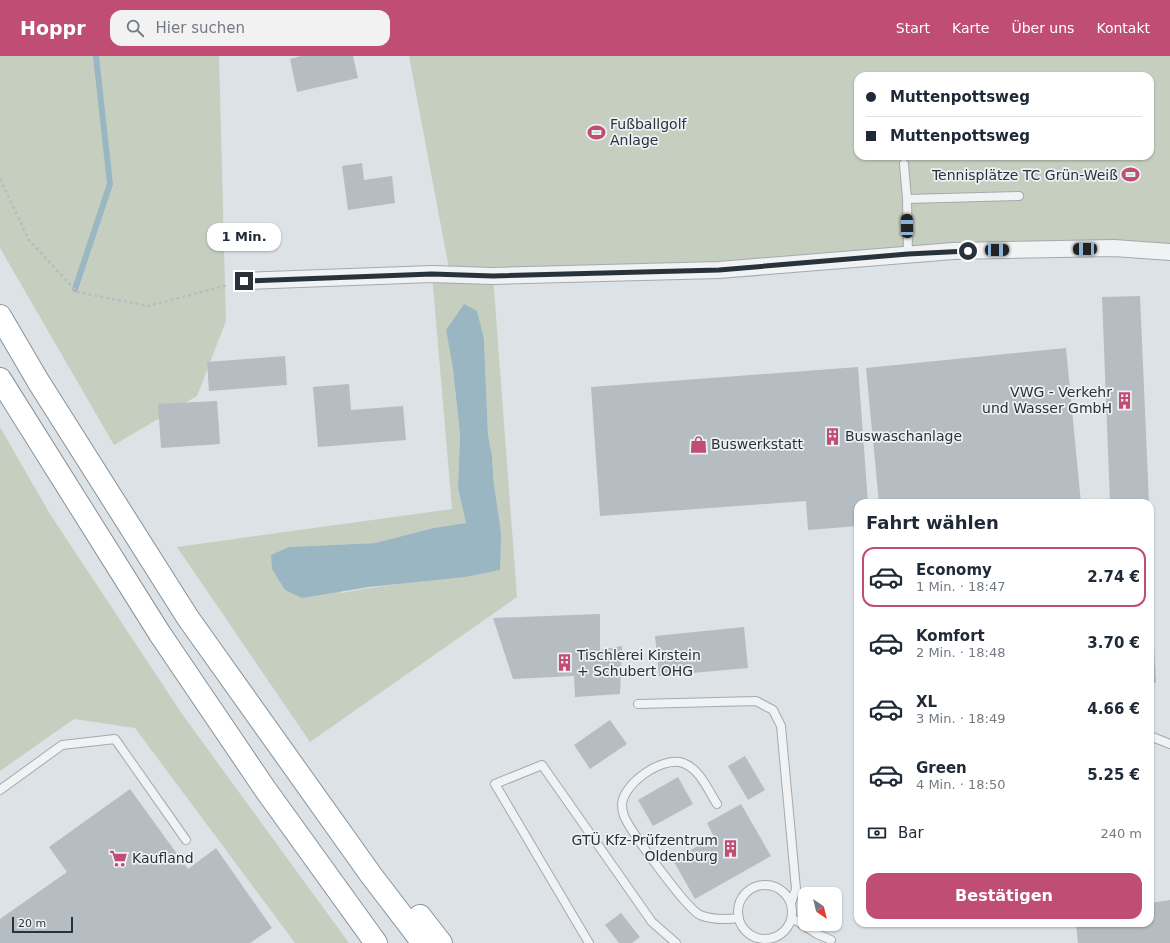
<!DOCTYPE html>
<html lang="de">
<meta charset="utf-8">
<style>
:root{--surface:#fff;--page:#f2f2f3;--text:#1f2937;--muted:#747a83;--line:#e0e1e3;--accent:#c04d73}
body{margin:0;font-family:"DejaVu Sans",sans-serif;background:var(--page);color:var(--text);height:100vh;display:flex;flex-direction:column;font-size:15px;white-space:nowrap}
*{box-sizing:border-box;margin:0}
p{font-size:13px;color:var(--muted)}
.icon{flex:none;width:22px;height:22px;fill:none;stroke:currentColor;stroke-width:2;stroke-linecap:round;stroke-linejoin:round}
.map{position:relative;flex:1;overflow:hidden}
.side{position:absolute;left:854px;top:443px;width:300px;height:428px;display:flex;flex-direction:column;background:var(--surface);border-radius:12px;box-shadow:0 1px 3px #0004}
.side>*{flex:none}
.hud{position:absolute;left:854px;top:16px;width:300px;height:88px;border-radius:12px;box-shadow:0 1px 3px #0004;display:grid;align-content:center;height:88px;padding:0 12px;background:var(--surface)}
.needle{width:26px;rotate:145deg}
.buttons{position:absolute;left:798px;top:831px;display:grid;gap:8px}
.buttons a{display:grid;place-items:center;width:44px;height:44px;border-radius:8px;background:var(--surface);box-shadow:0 1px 3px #0004;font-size:20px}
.scale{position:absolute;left:12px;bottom:10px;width:61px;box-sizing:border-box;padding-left:4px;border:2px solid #28323b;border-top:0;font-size:11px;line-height:14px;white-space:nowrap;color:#28323b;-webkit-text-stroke:3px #ecf1f4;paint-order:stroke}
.end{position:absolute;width:18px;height:18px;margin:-9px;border:5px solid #28323b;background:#fff;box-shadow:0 0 0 2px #fff}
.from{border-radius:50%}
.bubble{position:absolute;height:28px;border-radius:12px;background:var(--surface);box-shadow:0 1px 3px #0004;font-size:13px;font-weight:600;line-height:28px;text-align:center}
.car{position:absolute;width:12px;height:24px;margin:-12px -6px;border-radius:5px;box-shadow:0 0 3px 1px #0007;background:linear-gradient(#222 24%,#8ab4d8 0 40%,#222 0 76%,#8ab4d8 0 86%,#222 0)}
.hud b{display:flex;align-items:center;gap:14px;height:38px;font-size:15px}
.hud b+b{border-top:1px solid var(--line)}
.hud i{width:10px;height:10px;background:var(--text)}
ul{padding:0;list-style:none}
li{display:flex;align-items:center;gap:12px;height:60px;margin:0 8px 6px;padding:0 4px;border:2px solid transparent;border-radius:12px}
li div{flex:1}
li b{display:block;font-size:15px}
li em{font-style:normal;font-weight:600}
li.current{border-color:var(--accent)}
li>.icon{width:36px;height:36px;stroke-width:1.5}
h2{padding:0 12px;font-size:18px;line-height:48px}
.pay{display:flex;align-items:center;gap:10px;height:44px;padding:0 12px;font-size:15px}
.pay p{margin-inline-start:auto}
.button{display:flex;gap:8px;margin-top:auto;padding:8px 12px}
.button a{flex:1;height:46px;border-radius:12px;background:var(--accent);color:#fff;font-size:16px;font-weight:600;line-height:46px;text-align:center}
header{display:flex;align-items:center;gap:24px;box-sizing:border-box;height:56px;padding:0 20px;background:var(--accent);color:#fff}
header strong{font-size:19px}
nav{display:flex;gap:22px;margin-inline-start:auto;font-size:14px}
.search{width:280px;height:36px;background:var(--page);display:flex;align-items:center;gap:10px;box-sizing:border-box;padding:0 14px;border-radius:12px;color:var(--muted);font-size:15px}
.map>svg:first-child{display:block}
.green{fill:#c6cfbf;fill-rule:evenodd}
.water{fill:#9bb6c3}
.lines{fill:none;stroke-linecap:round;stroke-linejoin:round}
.stream{stroke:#9bb6c3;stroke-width:6}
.building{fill:#b5bcc2}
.service-casing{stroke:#a3aaaf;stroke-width:10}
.minor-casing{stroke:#a3aaaf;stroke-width:18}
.motorway-casing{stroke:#86929b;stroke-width:24}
.path{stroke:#b8bcc0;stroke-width:2.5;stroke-dasharray:3 3;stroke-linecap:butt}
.service{stroke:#f0f2f4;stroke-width:8}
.minor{stroke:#f0f2f4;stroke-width:16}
.motorway{stroke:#fff;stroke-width:22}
.route{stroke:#28323b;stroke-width:5}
.labels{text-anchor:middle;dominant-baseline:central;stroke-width:3.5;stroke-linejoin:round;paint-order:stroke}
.poi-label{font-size:14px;fill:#28323b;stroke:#ecf1f4;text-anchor:start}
</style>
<header>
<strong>Hoppr</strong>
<div class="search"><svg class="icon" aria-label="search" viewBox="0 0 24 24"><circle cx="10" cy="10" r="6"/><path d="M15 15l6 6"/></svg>Hier suchen</div>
<nav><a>Start</a><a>Karte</a><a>Über uns</a><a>Kontakt</a></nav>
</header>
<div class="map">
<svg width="1170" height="887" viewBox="0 0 1170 887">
<rect width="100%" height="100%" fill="#dde2e6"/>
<g class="green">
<polygon points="0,0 219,0 226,265 197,340 114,389 0,192"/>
<path d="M409,0H1170V196L1114,192L493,220L517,541L310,686L177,491L452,453L432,218H450ZM858,20H1150V100H858ZM446,274L484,283L488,379L492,399L500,514C448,524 394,526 342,537L289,491L375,487L433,472L466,467L458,432L460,379L453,313Z"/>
<polygon points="0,371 50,458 182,658 349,887 295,887 135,672 74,663 0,715"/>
</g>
<polygon class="water" points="464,248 477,255 484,283 488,379 492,399 494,429 501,477 500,514 465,521 369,531 302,542 285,534 272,513 271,499 289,491 375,487 433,472 466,467 458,432 460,379 453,313 446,274"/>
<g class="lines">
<polyline class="stream" points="75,233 110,128 96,0"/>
</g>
<g class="building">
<polygon points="301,0 353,0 358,22 297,36 290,3"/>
<polygon points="362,107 364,124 392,120 395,147 348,154 342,110"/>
<polygon points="1140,240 1149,447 1110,447 1102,241"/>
<polygon points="1066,292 1081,447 879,447 866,312"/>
<polygon points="285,300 287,329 209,335 207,306"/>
<polygon points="858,311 868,447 858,447 858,470 808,474 806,445 600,460 591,331"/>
<polygon points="349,328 351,354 403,350 406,384 318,391 313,331"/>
<polygon points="217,345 220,388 161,392 158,348"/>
<polygon points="1150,516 1156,627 1150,627"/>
<polygon points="600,558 600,594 622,590 620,638 575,641 574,620 513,623 493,562"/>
<polygon points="744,571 748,612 659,620 655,580"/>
<polygon points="610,664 627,688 590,713 574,689"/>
<polygon points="745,700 765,734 748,744 728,710"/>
<polygon points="678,721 693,748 653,770 638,744"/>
<polygon points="130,733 188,813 216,792 272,872 250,887 0,887 0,863 67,816 49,791"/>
<polygon points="741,748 771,800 695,843 673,804 714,781 707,767"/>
<polygon points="1170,844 1170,887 1078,887 1076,867 1150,867 1150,847"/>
<polygon points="621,857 640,881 632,887 619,887 605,869"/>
</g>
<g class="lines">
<defs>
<g id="service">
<polyline points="904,108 907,143 908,198"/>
<polyline points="907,143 1019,140"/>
<polyline points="638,648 756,645 773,654 781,670 796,833 791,847"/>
<polyline points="1150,680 1170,688"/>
<polyline points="0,734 62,689 115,683 186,784"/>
<path d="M717,748C708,734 700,713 683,707C662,700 624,727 622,748C622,751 623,757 624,760C631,776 686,852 700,859C713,864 725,864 739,862"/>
<circle cx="765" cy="856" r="27"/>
<polyline points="792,862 817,878 831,884"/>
<polyline points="589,887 495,728 542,709 652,866 676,887"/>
</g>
<polyline id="minor" points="244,225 432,218 493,220 719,214 953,195 1114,192 1170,196"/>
<g id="motorway">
<polyline points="0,260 38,325 188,562 371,819 423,887"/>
<polyline points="0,323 160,578 265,733 376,887"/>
<polyline points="420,860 441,887"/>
</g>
</defs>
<use href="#service" class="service-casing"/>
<use href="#minor" class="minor-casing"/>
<use href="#motorway" class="motorway-casing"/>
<polyline class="path" points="0,123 29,184 77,236 148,250 228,229"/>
<use href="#service" class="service"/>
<use href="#minor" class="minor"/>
<use href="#motorway" class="motorway"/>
</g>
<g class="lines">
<polyline class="route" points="244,225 432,218 493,220 719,214 908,198 968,195"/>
</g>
<defs>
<symbol id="stadium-bare" viewBox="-9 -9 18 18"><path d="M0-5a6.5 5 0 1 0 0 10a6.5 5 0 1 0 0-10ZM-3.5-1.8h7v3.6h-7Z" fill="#c04d73" stroke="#ecf1f4" stroke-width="2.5" paint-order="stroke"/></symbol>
<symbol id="building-bare" viewBox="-9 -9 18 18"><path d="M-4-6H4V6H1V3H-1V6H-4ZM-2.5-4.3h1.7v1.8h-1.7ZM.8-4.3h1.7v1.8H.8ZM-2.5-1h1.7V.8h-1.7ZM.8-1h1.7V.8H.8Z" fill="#c04d73" stroke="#ecf1f4" stroke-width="2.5" paint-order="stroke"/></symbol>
<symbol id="shop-bare" viewBox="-9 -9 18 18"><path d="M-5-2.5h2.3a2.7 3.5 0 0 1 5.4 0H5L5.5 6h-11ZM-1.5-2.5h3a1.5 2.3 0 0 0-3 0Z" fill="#c04d73" stroke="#ecf1f4" stroke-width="2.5" paint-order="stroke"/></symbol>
<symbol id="supermarket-bare" viewBox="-9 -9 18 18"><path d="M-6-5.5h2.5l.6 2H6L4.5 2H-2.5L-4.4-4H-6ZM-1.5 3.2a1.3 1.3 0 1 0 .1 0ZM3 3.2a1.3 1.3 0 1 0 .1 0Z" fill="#c04d73" stroke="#ecf1f4" stroke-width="2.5" paint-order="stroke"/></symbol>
</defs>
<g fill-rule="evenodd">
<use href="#stadium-bare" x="584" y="64" width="25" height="25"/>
<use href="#stadium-bare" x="1118" y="106" width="25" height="25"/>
<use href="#building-bare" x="1112" y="332" width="25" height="25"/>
<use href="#building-bare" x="820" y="368" width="25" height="25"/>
<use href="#shop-bare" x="686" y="376" width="25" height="25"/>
<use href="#building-bare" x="552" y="594" width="25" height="25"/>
<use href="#building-bare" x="718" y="780" width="25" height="25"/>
<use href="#supermarket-bare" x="106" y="790" width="25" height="25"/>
</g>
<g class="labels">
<g class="poi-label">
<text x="610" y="68">Fußballgolf<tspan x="610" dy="16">Anlage</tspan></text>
<text x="1118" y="119" text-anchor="end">Tennisplätze TC Grün-Weiß</text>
<text x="1112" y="336" text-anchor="end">VWG - Verkehr<tspan x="1112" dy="16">und Wasser GmbH</tspan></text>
<text x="845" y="380">Buswaschanlage</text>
<text x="711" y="388">Buswerkstatt</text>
<text x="577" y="599">Tischlerei Kirstein<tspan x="577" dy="16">+ Schubert OHG</tspan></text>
<text x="718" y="784" text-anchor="end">GTÜ Kfz-Prüfzentrum<tspan x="718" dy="16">Oldenburg</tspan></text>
<text x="132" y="802">Kaufland</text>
</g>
</g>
</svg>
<div class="buttons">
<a><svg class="needle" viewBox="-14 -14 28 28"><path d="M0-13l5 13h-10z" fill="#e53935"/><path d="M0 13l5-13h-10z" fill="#747a83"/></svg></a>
</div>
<div class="scale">20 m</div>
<i class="end from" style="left:968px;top:195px"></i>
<i class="end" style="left:244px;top:225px"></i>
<div class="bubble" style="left:207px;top:167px;width:74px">1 Min.</div>
<i class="car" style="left:907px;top:170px;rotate:359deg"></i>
<i class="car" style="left:1085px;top:193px;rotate:269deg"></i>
<i class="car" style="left:997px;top:194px;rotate:89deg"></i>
<div class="hud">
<b><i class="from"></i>Muttenpottsweg</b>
<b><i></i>Muttenpottsweg</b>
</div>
<section class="side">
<h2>Fahrt wählen</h2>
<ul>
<li class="current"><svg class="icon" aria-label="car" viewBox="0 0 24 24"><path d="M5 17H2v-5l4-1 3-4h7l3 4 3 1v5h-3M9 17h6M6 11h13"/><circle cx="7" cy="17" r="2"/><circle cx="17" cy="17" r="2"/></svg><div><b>Economy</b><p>1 Min. · 18:47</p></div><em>2.74 €</em></li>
<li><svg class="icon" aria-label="car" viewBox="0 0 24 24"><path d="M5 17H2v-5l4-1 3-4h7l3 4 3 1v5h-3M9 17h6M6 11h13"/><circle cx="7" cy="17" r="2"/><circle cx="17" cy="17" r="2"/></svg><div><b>Komfort</b><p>2 Min. · 18:48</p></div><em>3.70 €</em></li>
<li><svg class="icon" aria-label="car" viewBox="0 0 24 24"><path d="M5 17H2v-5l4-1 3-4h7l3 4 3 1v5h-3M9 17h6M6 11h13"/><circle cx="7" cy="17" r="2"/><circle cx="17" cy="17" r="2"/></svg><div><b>XL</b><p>3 Min. · 18:49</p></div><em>4.66 €</em></li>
<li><svg class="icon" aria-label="car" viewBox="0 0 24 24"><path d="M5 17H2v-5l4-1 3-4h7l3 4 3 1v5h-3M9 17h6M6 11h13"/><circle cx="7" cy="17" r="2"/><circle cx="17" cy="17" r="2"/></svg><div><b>Green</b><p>4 Min. · 18:50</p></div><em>5.25 €</em></li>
</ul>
<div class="pay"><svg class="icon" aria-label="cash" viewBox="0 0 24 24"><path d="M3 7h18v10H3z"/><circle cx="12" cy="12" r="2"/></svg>Bar<p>240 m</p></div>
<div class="button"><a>Bestätigen</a></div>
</section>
</div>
